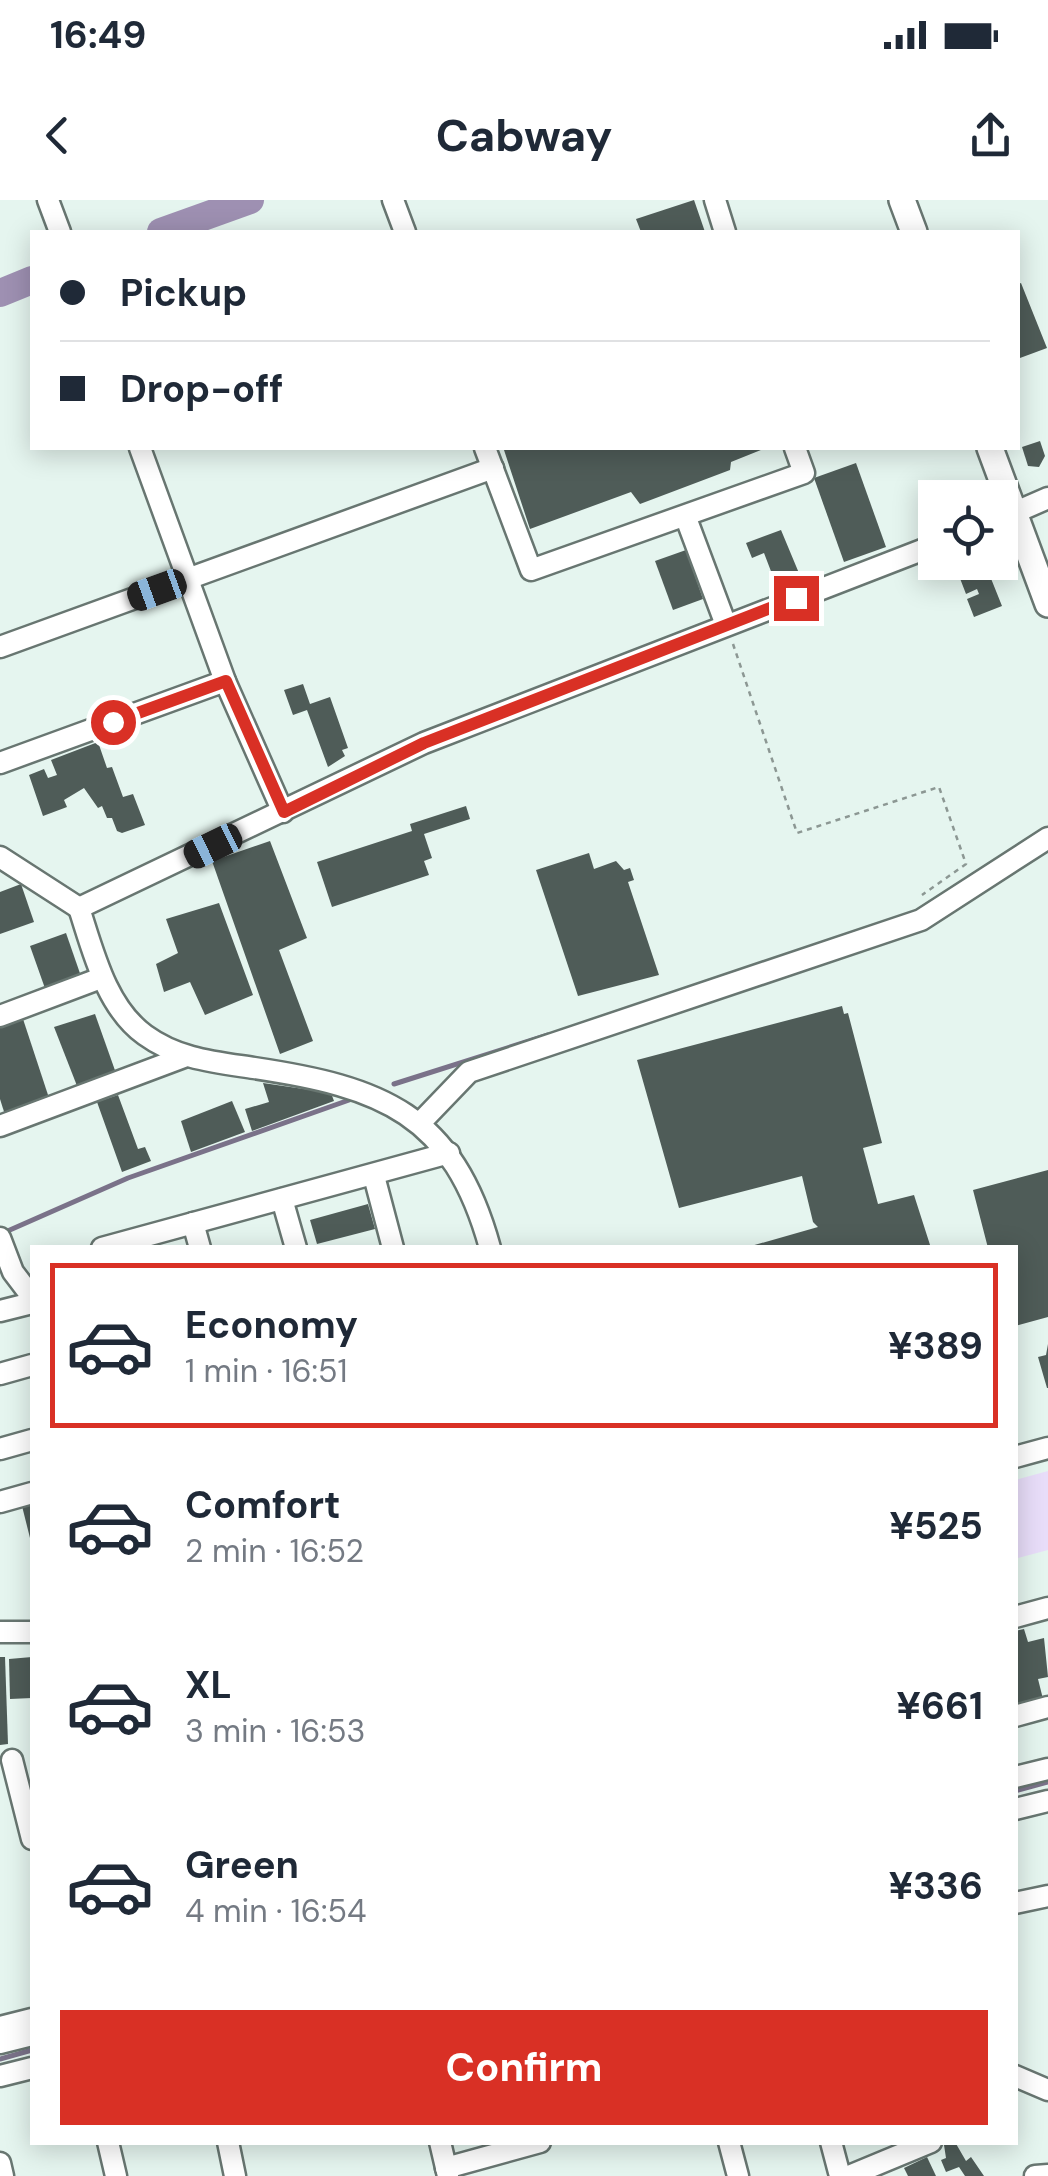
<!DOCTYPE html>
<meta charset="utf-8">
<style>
:root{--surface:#fff;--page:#f2f2f3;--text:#1f2937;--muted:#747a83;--line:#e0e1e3;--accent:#d93025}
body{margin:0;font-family:"DM Sans",sans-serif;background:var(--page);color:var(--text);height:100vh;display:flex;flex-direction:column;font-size:38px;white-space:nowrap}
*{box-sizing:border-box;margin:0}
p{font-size:32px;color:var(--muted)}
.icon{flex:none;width:55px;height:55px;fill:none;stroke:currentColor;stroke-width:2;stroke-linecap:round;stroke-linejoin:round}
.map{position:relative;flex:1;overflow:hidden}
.drawer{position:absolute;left:30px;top:1045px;width:988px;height:900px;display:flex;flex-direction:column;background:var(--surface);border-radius:0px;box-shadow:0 5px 25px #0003}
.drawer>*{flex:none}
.top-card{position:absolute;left:30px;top:30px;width:990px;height:220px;border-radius:0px;box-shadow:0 5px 25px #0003;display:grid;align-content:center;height:220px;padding:0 30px;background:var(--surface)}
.controls{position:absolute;left:918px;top:280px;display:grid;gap:20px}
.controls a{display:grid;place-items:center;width:100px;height:100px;border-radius:0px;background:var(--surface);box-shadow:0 5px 25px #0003;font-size:50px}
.end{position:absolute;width:45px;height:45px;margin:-22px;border:12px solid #d93025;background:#fff;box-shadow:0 0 0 5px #fff}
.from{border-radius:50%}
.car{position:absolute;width:30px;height:60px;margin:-30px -15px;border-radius:12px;box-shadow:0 0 8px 2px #0007;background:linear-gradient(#222 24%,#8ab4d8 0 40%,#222 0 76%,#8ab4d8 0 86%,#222 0)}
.top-card b{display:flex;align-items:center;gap:35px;height:95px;font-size:38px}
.top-card b+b{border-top:2px solid var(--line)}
.top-card i{width:25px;height:25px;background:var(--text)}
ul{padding:18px 0 0;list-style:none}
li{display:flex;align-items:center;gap:30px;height:165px;margin:0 20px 15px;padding:0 10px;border:5px solid transparent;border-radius:0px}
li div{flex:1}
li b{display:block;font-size:38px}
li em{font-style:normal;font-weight:700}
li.on{border-color:var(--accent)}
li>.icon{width:90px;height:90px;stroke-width:1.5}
.button{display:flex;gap:20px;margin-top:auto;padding:20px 30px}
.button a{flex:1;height:115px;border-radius:0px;background:var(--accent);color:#fff;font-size:40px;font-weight:700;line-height:115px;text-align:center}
.status{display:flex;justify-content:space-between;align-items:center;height:70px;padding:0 50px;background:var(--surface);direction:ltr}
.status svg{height:28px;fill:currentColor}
header{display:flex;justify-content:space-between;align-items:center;height:130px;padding:0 30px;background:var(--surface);font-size:45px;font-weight:700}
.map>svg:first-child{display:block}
.green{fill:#e8ddf9}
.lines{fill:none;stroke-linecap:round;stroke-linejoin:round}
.stream{stroke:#7a7289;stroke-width:5}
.river{stroke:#9e90b2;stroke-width:28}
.building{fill:#4f5c58}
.minor-casing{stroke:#687671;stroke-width:25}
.major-casing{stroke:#687671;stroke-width:30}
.path{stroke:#8c9793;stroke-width:2.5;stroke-dasharray:5 5;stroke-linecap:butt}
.minor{stroke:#fff;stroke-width:20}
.major{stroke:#fff;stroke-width:25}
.route{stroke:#d93025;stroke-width:12}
</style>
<div class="status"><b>16:49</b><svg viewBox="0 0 49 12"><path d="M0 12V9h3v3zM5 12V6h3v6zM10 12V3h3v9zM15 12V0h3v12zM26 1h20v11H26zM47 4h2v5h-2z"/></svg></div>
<header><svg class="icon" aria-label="back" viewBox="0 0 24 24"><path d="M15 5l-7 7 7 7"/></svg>Cabway<svg class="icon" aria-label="share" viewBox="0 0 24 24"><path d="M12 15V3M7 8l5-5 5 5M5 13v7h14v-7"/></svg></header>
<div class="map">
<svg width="1048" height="1976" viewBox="0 0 1048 1976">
<rect width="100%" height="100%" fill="#e5f5ef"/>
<polygon class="green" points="1048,1271 1048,1350 1018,1358 1015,1280"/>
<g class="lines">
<g class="stream">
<polyline points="394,884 548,835"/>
<polyline points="3,1033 128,978 352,899"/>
<polyline points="1015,1591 1048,1582"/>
<polyline points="0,1859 32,1850"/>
</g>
<g class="river">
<polyline points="161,32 250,0"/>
<polyline points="0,93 32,80"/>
</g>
</g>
<g class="building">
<polygon points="694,0 705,32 641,32 636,19"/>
<polygon points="1021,83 1047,148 1020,158 1018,84"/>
<polygon points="1040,241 1045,256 1039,267 1028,266 1022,247"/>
<polygon points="512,248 766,248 731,262 730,270 640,304 631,292 530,329 504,250"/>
<polygon points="856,263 886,347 844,362 814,278"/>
<polygon points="781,330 801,378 777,387 764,353 752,358 746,343"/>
<polygon points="686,350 703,399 673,410 655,361"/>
<polygon points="958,362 992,362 996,374 990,376 1002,406 974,417 967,399 979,394 977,389 966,394 956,368"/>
<polygon points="303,484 310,504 330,497 348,548 342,550 345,556 328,567 307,510 293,515 284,490"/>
<polygon points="98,542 107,568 112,567 123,597 133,594 145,625 122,633 117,631 112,618 107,618 102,606 98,608 84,588 64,600 67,607 43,616 29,575 44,569 48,578 57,575 51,560"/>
<polygon points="466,606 470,619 424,634 432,658 424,661 429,675 332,707 317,662 412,631 410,624"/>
<polygon points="270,641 307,738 279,750 313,841 280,854 212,661"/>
<polygon points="589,653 594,669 616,661 624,670 630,668 634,680 628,682 659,775 578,796 536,670"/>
<polygon points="21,684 34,722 0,734 0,692"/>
<polygon points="219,703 253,795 205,815 190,782 164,792 156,764 178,753 166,719"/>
<polygon points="66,733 83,782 47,794 30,746"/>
<polygon points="842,806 844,814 848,813 882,943 863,948 878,1004 914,995 931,1048 744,1048 818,1027 813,1022 802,976 679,1008 637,860"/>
<polygon points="95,814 117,876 79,891 54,827"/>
<polygon points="23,819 50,901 6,918 0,899 0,827"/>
<polygon points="263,883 331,893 334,901 252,931 245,909 269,902"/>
<polygon points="118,895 138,949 145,947 151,961 122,972 97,902"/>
<polygon points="232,901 245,932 191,952 181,921"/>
<polygon points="1048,970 1048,1117 1015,1126 1015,1048 988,1048 973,990"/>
<polygon points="368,1004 375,1029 317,1044 310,1020"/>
<polygon points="1048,1144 1048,1188 1047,1188 1038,1157 1046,1155"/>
<polygon points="32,1299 32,1342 31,1342 21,1302"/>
<polygon points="1024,1429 1028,1442 1044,1438 1048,1477 1038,1479 1043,1499 1015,1505 1015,1431"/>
<polygon points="0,1457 5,1457 8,1544 0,1545"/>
<polygon points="32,1457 32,1498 10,1499 9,1459"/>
<polygon points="955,1942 966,1961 971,1957 984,1976 965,1976 959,1967 946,1972 941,1960 946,1958 944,1945"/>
<polygon points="927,1957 936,1976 908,1976 904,1968"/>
</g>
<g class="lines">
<defs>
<g id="minor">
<polyline points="48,0 60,32"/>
<polyline points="393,0 405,32"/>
<polyline points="715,0 725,32"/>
<polyline points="140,248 225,481 283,612"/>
<polyline points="485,248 531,370 804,273 795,248"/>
<polyline points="686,318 726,425"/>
<polyline points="1000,319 1048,298"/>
<polyline points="0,447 493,268"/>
<polyline points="0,563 225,481"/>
<polyline points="0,657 79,708"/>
<polyline points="0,816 101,778"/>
<polyline points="420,923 469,872 921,720 1048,638"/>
<polyline points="0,926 184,857"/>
<polyline points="374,976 393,1048"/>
<polyline points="282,999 296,1048"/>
<polyline points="193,1023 200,1048"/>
<polyline points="0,1038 13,1072 32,1097"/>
<polyline points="102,1048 449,953"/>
<path d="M490,1048C453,913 381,887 254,868C214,862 178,859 145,835C106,807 93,751 79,708L424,543L935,345"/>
<polyline points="0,1111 32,1103"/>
<polyline points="0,1174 32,1165"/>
<polyline points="0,1249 32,1240"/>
<polyline points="1015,1257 1048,1248"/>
<polyline points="0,1302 32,1293"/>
<polyline points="1015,1417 1048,1408"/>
<polyline points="0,1432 32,1432"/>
<polyline points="1015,1516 1048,1507"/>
<polyline points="12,1560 32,1639"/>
<polyline points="1015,1577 1048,1569"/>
<polyline points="1015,1609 1048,1601"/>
<polyline points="1015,1703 1048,1696"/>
<polyline points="0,1827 32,1819"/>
<polyline points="0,1843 32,1835"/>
<polyline points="0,1876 32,1868"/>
<polyline points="1015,1876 1048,1890"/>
<polyline points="108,1942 116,1976"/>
<polyline points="228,1942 235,1976"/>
<polyline points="440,1942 448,1976"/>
<polyline points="729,1942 738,1976"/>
<polyline points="831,1942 840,1976"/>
<polyline points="0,1963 3,1976"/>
<polyline points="446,1968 540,1942"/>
<polyline points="849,1976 931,1942"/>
<polyline points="1035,1976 1048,1975"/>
</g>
<g id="major">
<polyline points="902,0 914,32"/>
<polyline points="990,248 1048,404"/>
</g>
</defs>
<use href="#minor" class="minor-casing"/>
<use href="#major" class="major-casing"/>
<polyline class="path" points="733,444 797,633 939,587 966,664 922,695"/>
<use href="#minor" class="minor"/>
<use href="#major" class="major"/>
</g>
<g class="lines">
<polyline class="route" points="113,522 226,481 284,612 424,543 796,398"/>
</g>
</svg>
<div class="controls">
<a><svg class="icon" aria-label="locate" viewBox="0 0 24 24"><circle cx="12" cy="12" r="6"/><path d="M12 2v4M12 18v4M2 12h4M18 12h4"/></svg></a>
</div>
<i class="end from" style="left:113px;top:522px"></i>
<i class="end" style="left:796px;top:398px"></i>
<i class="car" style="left:157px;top:390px;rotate:250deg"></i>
<i class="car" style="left:213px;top:646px;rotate:244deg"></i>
<div class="top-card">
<b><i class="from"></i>Pickup</b>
<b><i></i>Drop-off</b>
</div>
<section class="drawer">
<ul>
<li class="on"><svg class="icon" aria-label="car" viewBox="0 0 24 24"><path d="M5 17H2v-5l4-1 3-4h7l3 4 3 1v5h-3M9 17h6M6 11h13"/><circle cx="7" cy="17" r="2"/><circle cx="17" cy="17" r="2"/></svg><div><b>Economy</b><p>1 min · 16:51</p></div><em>¥389</em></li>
<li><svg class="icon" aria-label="car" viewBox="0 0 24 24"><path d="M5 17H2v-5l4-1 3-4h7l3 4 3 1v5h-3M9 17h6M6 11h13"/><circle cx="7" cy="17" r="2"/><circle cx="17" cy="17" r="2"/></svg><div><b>Comfort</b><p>2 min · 16:52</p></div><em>¥525</em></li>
<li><svg class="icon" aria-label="car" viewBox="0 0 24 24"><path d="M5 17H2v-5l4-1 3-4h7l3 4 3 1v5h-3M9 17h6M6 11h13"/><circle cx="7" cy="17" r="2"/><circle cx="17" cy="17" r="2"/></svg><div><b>XL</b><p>3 min · 16:53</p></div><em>¥661</em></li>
<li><svg class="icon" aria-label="car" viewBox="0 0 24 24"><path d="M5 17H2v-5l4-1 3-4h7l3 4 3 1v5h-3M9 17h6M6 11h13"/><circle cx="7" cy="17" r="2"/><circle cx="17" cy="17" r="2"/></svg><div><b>Green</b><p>4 min · 16:54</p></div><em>¥336</em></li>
</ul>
<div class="button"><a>Confirm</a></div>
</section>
</div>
